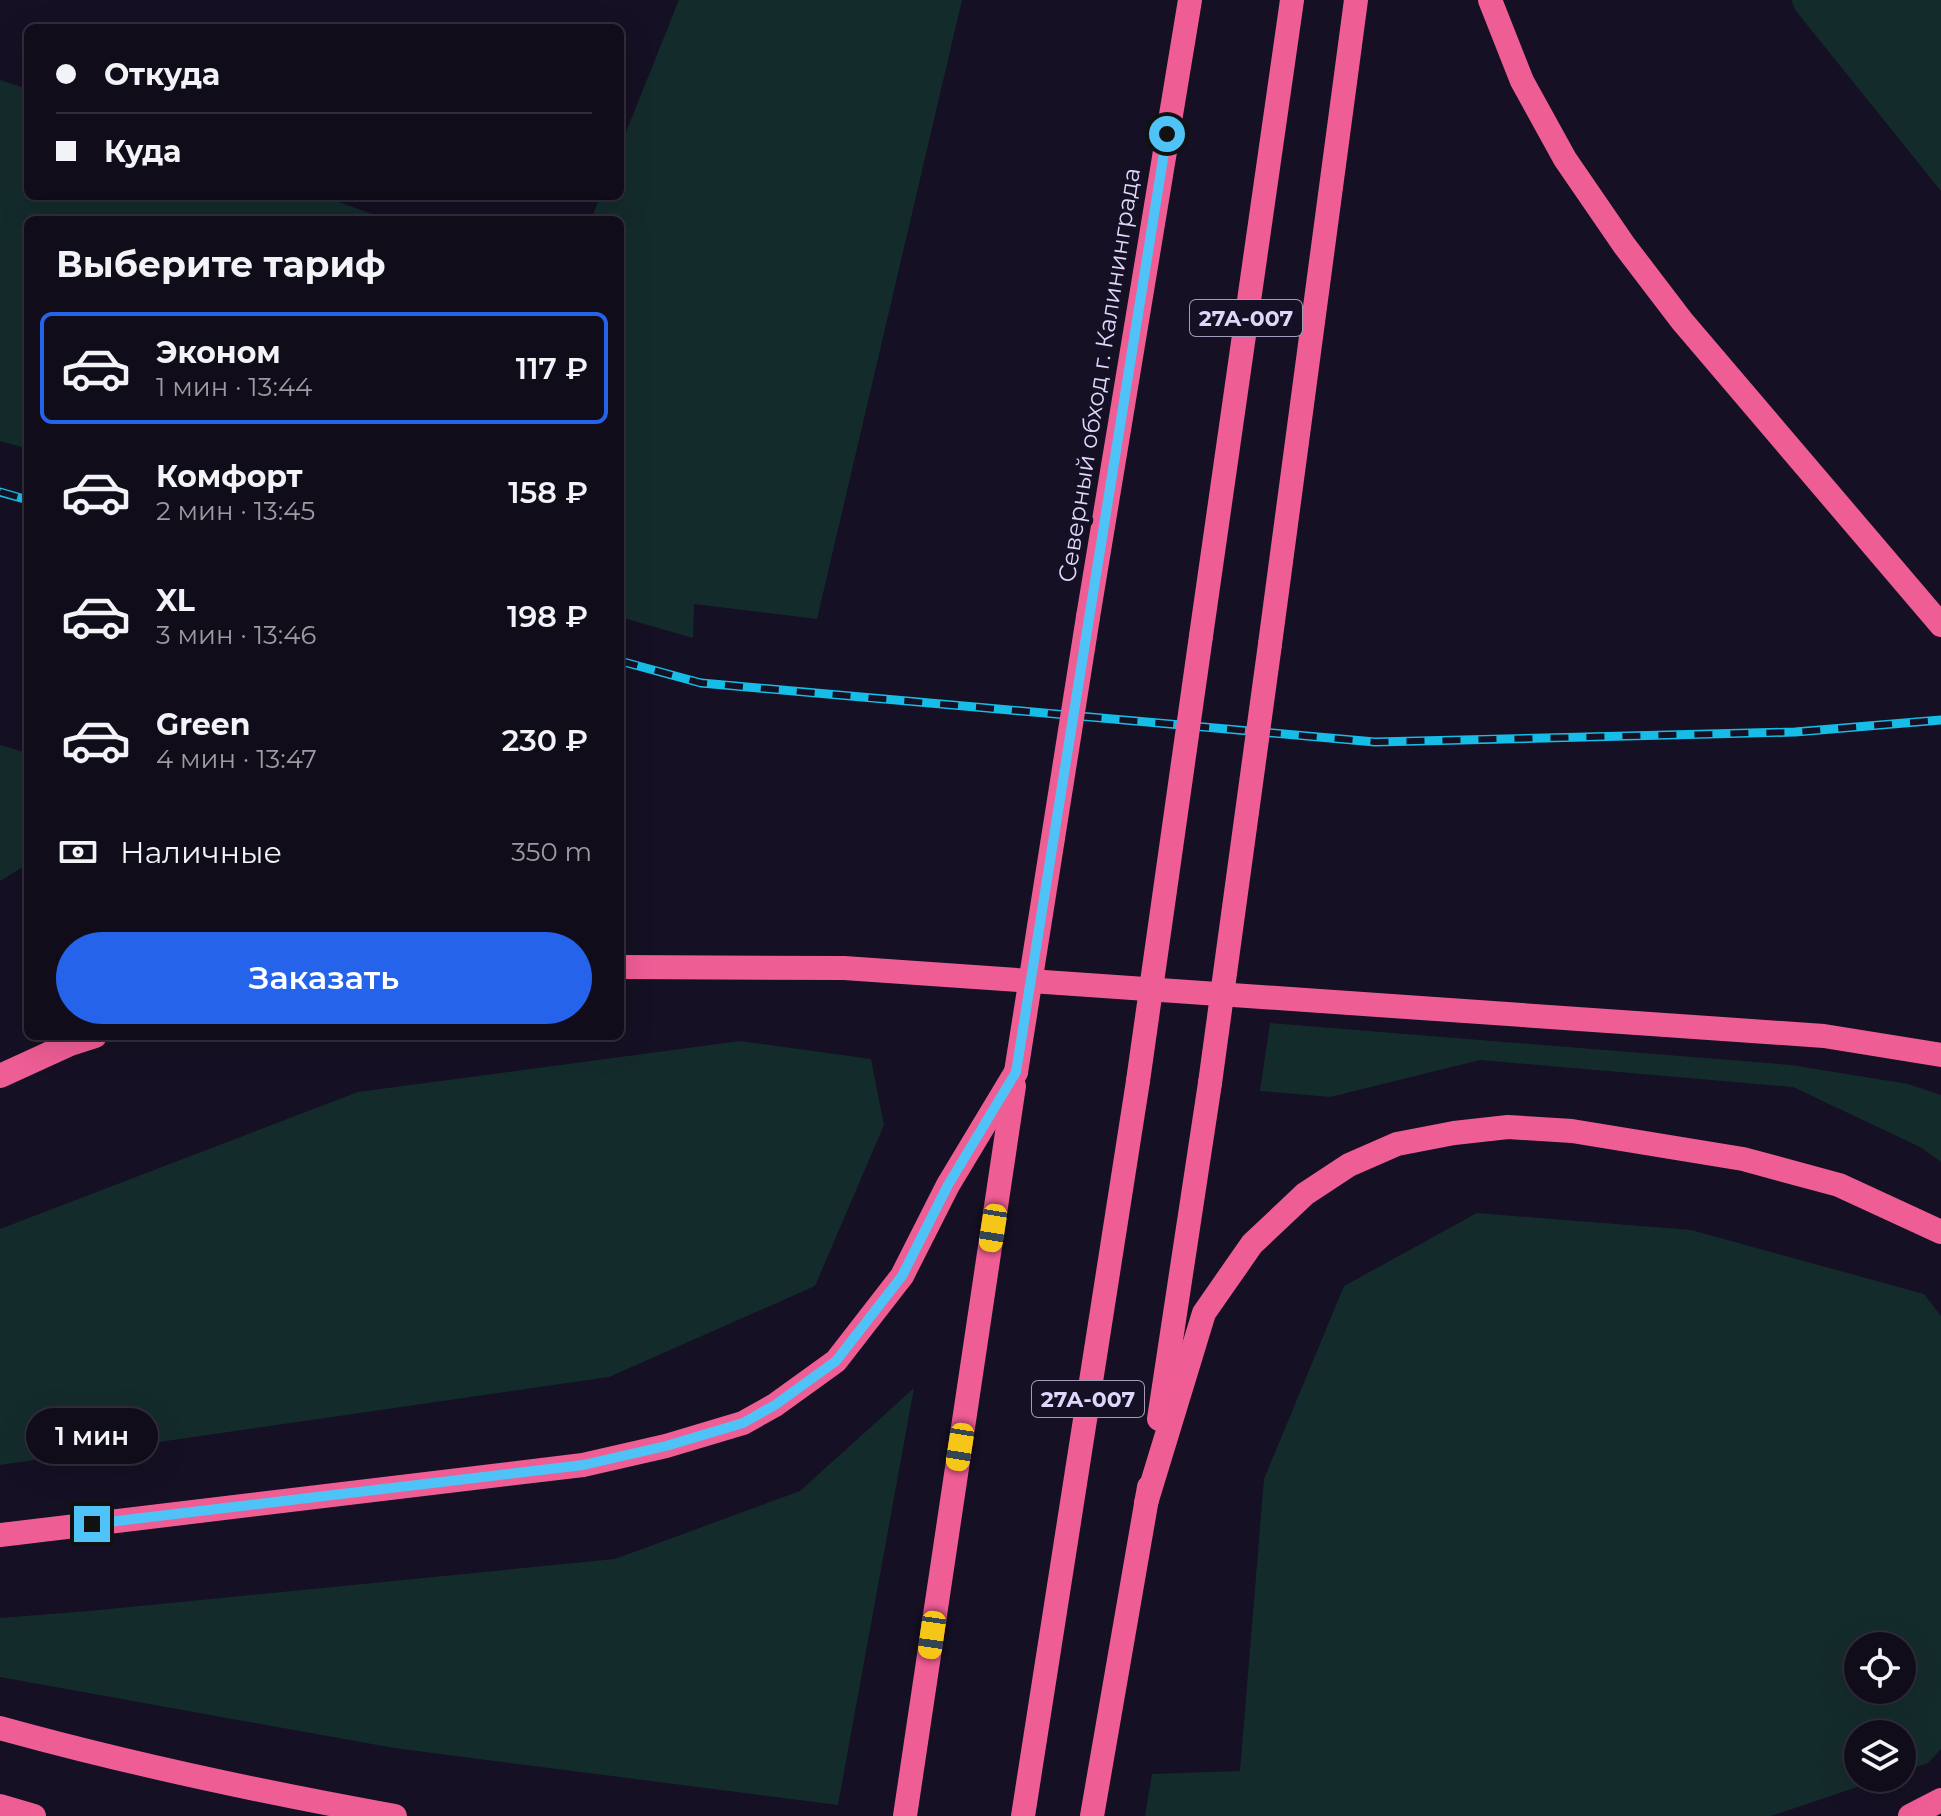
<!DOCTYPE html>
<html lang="ru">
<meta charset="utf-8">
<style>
:root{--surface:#100c1a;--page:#191523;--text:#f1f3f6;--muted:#9c9ba2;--line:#302c39;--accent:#2563eb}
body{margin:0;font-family:Montserrat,sans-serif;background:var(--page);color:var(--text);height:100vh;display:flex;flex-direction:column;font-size:30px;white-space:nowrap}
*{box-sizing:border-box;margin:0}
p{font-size:26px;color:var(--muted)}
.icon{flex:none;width:44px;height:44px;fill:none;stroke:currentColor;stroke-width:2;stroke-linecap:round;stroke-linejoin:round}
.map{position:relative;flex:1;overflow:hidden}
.panel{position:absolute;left:24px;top:216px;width:600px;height:824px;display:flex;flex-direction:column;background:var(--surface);border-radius:12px;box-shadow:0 8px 32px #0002,0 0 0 2px var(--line)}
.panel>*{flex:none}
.guide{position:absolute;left:24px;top:24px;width:600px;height:176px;border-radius:12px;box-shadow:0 8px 32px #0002,0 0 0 2px var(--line);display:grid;align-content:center;height:176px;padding:0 32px;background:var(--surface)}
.controls{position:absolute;left:1844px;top:1632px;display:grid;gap:16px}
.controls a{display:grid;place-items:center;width:72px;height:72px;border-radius:50%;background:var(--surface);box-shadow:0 8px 32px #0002,0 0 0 2px var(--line);font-size:40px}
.end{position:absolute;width:36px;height:36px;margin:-18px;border:10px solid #4fc3f7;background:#111;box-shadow:0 0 0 4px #111}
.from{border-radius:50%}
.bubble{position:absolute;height:56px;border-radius:28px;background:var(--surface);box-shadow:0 8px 32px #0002,0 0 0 2px var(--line);font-size:26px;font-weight:600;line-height:56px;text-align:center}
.car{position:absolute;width:24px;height:48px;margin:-24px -12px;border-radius:10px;box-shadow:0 0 6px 2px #0007;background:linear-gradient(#f5c518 24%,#345 0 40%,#f5c518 0 76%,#345 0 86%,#f5c518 0)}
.guide b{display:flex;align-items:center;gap:28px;height:76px;font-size:30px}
.guide b+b{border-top:2px solid var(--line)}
.guide i{width:20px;height:20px;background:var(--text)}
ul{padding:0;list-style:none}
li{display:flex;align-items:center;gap:24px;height:112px;margin:0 16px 12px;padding:0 16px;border:4px solid transparent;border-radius:12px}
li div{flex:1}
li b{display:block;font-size:30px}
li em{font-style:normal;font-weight:600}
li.active{border-color:var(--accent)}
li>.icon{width:72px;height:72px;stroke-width:1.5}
h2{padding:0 32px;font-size:36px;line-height:96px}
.pay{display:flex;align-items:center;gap:20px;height:88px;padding:0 32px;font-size:30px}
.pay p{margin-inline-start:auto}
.button{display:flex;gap:16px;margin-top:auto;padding:16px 32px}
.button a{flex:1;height:92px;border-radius:48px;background:var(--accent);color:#fff;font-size:32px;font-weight:600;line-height:92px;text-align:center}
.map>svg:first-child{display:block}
.green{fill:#142b2c;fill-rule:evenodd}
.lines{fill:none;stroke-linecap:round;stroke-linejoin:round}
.highway{stroke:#ef5d95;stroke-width:24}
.rail-casing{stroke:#16bee7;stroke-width:9}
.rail{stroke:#151023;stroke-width:6;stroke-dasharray:18;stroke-linecap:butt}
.highway-bridge{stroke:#ef5d95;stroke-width:24}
.route{stroke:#4fc3f7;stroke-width:10}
.labels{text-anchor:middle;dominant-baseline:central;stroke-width:8;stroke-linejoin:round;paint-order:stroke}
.shield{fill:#151023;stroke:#a29bba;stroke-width:2}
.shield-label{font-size:22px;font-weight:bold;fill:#ded6fb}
.street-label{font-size:24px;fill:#ded6fb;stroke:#151023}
</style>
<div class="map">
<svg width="1941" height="1816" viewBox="0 0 1941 1816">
<rect width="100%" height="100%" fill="#151023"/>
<g class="green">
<polygon points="679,0 962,0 817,619 694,604 693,638 620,617 620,220 591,220 600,196 620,196 620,147"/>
<polygon points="1791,0 1941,0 1941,191 1796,11"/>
<polygon points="0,80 28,89 28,196 322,196 389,220 28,220 28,449 0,441"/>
<polygon points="0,745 28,753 28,864 0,881"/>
<polygon points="1270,1023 1791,1065 1908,1084 1941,1095 1941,1162 1920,1147 1793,1087 1480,1060 1330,1097 1260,1091"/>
<polygon points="740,1041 871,1059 884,1125 815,1286 609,1377 0,1465 0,1229 358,1092"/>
<path d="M1477,1213L1691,1230L1924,1294L1941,1316V1749L1928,1763L1902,1772V1734H1858V1778H1884L1771,1816H1145L1152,1774L1240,1771L1264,1479L1344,1286ZM1902,1646V1690H1858V1646Z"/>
<polygon points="914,1388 838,1805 394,1748 0,1677 0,1618 89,1611 615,1559 800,1491"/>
</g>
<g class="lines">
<g class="highway">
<polyline points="1490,0 1522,81 1565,159 1624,245 1682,321 1941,625"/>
<polyline points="1088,617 1190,0"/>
<polyline points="1201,636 1292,0"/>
<polyline points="1270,644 1356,0"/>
<polyline points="620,967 844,968 1824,1036 1941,1055"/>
<polyline points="0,1076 70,1044 95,1036"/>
<polyline points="1159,1419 1210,1083"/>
<polyline points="1146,1503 1204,1313 1252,1244 1305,1194 1349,1165 1397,1144 1454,1133 1508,1127 1572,1131 1743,1159 1839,1185 1941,1232"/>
<polyline points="0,1535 583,1465 666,1446 743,1423 775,1405 836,1361 902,1276 948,1185 1016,1072"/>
<path d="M0,1728C130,1764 262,1792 395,1816"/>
<polyline points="0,1806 34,1816"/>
<polyline points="905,1816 1014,1086"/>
<polyline points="1023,1816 1138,1081"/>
<polyline points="1092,1816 1149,1487"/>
<polyline points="1910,1816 1941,1800"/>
</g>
<defs>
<g id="rail">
<polyline points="0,492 28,500"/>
<polyline points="620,661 701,683 1375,742 1795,732 1941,720"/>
</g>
</defs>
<use href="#rail" class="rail-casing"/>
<use href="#rail" class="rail"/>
<g class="highway-bridge">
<polyline points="1016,1072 1088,617"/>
<polyline points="1138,1081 1201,636"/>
<polyline points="1210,1083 1270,644"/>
</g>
</g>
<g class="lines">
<polyline class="route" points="92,1524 583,1465 666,1446 743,1423 775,1405 836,1361 902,1276 948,1185 1016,1072 1167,134"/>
</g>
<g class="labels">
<g class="shield">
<rect x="1190" y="300" width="112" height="36" rx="6"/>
<rect x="1032" y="1381" width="112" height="36" rx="6"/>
</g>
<g class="shield-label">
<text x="1246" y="318">27А-007</text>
<text x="1088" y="1399">27А-007</text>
</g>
<g class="street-label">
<text transform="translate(1099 375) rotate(-81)">Северный обход г. Калининграда</text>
</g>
</g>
</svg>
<div class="controls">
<a><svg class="icon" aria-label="locate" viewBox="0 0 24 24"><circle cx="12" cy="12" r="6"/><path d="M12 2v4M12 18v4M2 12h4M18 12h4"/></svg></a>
<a><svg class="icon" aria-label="layers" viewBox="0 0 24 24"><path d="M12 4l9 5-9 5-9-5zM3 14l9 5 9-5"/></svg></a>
</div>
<i class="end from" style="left:1167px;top:134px"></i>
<i class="end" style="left:92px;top:1524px"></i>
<div class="bubble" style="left:26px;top:1408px;width:132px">1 мин</div>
<i class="car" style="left:993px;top:1228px;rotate:189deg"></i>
<i class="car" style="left:960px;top:1447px;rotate:189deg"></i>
<i class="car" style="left:932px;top:1635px;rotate:188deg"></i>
<div class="guide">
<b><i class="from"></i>Откуда</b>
<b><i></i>Куда</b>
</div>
<section class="panel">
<h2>Выберите тариф</h2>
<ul>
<li class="active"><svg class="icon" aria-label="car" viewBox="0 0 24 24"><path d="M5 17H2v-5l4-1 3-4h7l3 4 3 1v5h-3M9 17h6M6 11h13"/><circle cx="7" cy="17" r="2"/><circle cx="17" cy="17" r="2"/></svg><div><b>Эконом</b><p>1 мин · 13:44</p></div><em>117 ₽</em></li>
<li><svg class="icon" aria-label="car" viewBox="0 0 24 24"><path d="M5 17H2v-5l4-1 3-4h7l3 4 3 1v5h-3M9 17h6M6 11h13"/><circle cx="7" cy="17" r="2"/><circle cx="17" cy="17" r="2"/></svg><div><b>Комфорт</b><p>2 мин · 13:45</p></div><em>158 ₽</em></li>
<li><svg class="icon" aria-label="car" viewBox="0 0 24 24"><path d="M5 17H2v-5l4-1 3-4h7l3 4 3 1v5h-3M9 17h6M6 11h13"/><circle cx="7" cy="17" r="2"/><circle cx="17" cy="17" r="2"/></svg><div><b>XL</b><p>3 мин · 13:46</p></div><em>198 ₽</em></li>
<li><svg class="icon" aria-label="car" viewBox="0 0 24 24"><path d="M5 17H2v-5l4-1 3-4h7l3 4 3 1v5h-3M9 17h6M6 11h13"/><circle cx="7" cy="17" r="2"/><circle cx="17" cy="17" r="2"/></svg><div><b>Green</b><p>4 мин · 13:47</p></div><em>230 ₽</em></li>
</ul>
<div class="pay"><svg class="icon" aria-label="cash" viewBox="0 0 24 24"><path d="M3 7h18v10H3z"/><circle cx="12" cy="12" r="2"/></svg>Наличные<p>350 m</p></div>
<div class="button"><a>Заказать</a></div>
</section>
</div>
